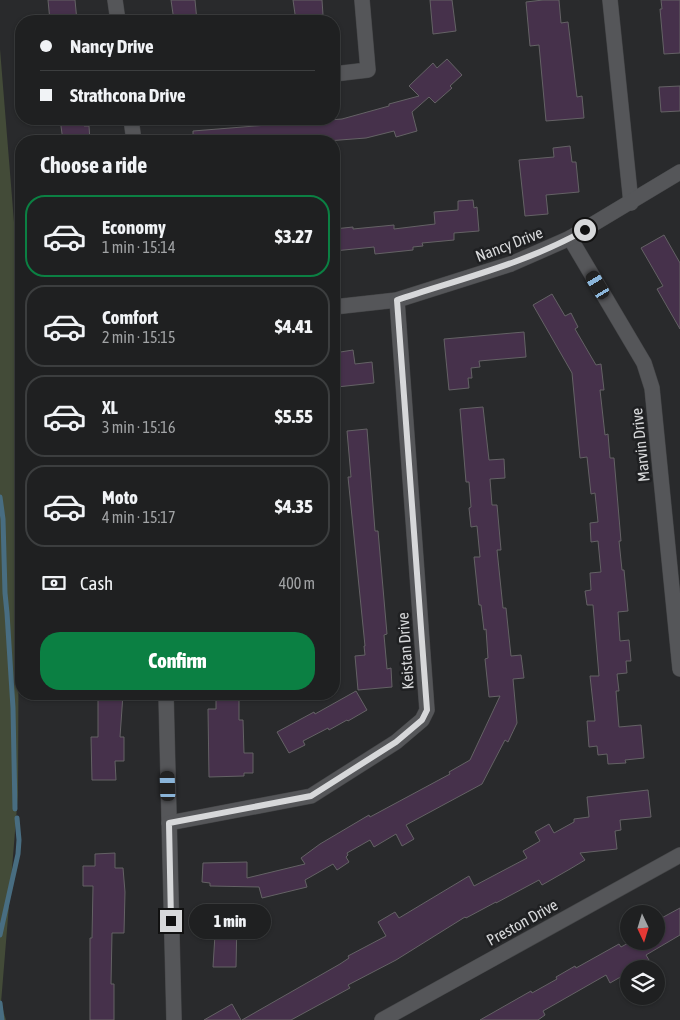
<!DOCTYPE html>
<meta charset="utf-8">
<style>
:root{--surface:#1f2021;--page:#2c2d2e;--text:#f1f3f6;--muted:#a1a3a5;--line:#3c3e3f;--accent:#0b8043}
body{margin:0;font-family:"Asap Condensed",sans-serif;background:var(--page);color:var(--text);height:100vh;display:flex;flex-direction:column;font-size:19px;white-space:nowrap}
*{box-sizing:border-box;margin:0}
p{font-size:16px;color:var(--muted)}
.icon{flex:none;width:28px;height:28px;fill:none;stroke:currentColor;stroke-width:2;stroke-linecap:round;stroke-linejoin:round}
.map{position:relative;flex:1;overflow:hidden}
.panel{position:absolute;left:15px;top:135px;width:325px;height:565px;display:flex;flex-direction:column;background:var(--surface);border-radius:20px;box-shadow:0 1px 4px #0004,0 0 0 1px var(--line)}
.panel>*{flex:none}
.guide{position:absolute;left:15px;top:15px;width:325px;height:110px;border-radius:20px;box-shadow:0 1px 4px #0004,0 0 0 1px var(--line);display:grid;align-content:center;height:110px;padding:0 25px;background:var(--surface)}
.needle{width:32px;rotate:176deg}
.buttons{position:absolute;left:620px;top:905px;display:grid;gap:10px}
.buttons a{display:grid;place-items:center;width:45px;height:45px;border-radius:50%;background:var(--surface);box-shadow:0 1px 4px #0004,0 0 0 1px var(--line);font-size:25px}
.end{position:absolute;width:22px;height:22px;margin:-11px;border:6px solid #d7d8da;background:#111;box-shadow:0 0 0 2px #111}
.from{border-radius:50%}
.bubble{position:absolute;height:35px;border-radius:18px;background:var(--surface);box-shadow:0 1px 4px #0004,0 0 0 1px var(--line);font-size:16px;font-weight:800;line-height:35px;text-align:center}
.car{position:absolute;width:15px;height:30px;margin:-15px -8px;border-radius:6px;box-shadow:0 0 4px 1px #0007;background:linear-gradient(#222 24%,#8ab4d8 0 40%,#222 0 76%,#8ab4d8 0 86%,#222 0)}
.guide b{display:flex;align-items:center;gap:18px;height:48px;font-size:19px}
.guide b+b{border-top:1px solid var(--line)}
.guide i{width:12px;height:12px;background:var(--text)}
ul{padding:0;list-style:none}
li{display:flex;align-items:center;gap:15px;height:82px;margin:0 10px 8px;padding:0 15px;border:2px solid var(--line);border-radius:20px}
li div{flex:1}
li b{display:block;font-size:19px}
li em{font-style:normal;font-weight:800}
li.active{border-color:var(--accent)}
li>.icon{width:45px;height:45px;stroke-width:1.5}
h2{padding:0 25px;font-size:22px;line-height:60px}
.pay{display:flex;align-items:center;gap:12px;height:55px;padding:0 25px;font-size:19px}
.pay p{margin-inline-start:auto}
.action{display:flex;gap:10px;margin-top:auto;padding:10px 25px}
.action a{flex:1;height:58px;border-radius:20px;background:var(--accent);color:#fff;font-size:20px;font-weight:800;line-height:58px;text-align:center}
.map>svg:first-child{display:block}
.green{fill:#434b38}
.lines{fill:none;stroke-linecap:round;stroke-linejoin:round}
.stream{stroke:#486d81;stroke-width:5}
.building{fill:#46314b;stroke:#646265}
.minor-casing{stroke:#444547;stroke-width:16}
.minor{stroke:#555659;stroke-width:15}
.route{stroke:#d7d8da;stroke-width:6}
.labels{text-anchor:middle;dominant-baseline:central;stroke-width:5;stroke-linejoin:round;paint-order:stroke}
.street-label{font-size:16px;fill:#d7d8da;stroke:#1f2022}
</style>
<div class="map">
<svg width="680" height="1020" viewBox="0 0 680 1020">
<rect width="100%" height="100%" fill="#292a2c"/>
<polygon class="green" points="0,49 20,296 18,795 1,1003 6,1020 0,1020"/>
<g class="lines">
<g class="stream">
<polyline points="0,497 3,519 5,593 7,613 13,708 15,809"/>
<polyline points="0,935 18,854 19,840 17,818"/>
<polyline points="0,1003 2,1020"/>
</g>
</g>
<g class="building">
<polygon points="48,0 75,0 77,21 50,21"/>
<polygon points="171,0 195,0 197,21 174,21"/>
<polygon points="293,0 322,0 323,15 320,15 321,21 296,21"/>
<polygon points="430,0 452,0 456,31 433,34"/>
<polygon points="543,0 559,0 561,23 568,22 577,97 582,96 584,118 546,121 539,45 530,46 526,2"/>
<polygon points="661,0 680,0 680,53 664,54 660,9 662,9"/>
<polygon points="447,59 462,75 450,86 452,88 435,103 429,97 412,112 417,131 396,137 394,131 366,138 327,141 193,141 193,131 342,119 389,106 389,104 419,96 409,86 433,63 437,68"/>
<polygon points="680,86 680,111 661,112 659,87"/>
<polygon points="60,119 84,119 84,126 89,126 90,141 63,141"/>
<polygon points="570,146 572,162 576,162 579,192 546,195 548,214 525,216 519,160 554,157 553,148"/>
<polygon points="473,200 474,208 477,207 479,231 454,233 454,240 422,243 423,246 413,247 413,250 375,254 374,247 334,251 334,229 353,227 353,229 394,225 394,229 435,224 434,212 458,210 458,201"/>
<polygon points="664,235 680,263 680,329 657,289 663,286 641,248"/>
<polygon points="552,294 565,316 571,313 578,327 575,329 596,365 601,364 604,390 600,390 605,435 608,434 610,458 614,458 621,541 619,541 622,570 624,570 628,611 618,612 620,641 629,640 631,661 626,661 627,673 617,674 619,691 616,691 619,727 641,725 644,758 625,760 626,763 608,764 607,754 598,755 597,746 589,747 587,721 595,721 590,676 599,676 593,605 587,605 585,591 591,590 590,573 601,572 598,541 591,542 590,523 598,522 595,493 591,494 587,457 580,458 572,373 533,305"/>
<polygon points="524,332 526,357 479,361 480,367 471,368 472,378 468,378 469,388 449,390 444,339"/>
<polygon points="353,350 355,364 372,362 374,383 337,387 334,353"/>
<polygon points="483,407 489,460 504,459 505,478 490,479 492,505 497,505 501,550 497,550 503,608 506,608 511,656 521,655 524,678 513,679 517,723 508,742 505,740 482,784 406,825 414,839 402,846 396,834 374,847 370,840 347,853 348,855 346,857 349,862 337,870 333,864 305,880 307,887 262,898 259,887 210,886 210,883 202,882 203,863 247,862 247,878 305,864 301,858 320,844 369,815 370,817 450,774 449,772 470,760 500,696 489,697 485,659 488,658 486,629 484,630 481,605 479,605 474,557 480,557 477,526 471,527 469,508 471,507 469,482 466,482 460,409"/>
<polygon points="367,429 375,531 378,531 387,634 384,635 387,669 391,668 392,687 358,690 355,656 365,655 364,646 365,646 348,477 351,477 347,431"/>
<polygon points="356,691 367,710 348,721 347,720 329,730 328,728 303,741 305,745 289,753 277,732 314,712 315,714"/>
<polygon points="98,694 123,694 120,737 124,737 124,761 115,761 116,780 92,780 91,737 98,737"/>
<polygon points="216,694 239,694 239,720 243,720 244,753 253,753 253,773 244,773 244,776 209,777 208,709 216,709"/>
<polygon points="648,790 651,817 620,820 621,830 615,831 617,849 580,853 585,860 570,869 542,885 539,880 496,903 496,902 466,918 465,917 396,960 348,985 350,988 291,1020 242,1020 340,964 349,958 348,956 386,936 378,922 395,912 399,918 469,876 474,886 527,858 523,851 540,841 535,832 549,824 554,833 574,822 574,819 589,817 587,797"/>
<polygon points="115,853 115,868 123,868 125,892 124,933 112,933 111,984 114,984 114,1020 90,1020 90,938 92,938 93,886 83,886 83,866 95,866 95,854"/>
<polygon points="680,908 680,935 646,955 649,960 632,969 629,969 629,971 623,974 624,975 610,983 606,975 543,1011 545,1015 538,1020 480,1020 531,991 532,993 557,979 556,977 575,966 576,968 619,944 621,947 632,941 656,941 656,921"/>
<polygon points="216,918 237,919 236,967 213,967"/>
<polygon points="232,1004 241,1020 204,1020"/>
</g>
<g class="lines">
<defs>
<g id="minor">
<polyline points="115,0 118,21"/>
<polyline points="610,0 631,203"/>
<polyline points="334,74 368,70 362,0"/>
<polyline points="131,119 134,141"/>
<polyline points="570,238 644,363 652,388 680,669"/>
<polyline points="334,307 397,300 511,264 570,238 680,172"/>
<polyline points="166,694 174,1020"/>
<polyline points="169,823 311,796 396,742 422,720 427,710 397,300"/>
<polyline points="382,1020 680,855"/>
</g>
</defs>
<use href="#minor" class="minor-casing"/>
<use href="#minor" class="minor"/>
</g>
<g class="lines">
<path class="route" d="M171,921L169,823L311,796L396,742L422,720L427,710L397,300C460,279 527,263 585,230"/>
</g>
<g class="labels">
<g class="street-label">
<text transform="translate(509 244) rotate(-21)">Nancy Drive</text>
<text transform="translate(640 445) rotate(-96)">Marvin Drive</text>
<text transform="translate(405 651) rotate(-94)">Keistan Drive</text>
<text transform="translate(522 922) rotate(-29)">Preston Drive</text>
</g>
</g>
</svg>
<div class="buttons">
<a><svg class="needle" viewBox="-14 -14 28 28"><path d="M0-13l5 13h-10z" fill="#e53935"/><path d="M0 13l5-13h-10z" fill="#a1a3a5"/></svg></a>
<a><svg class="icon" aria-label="layers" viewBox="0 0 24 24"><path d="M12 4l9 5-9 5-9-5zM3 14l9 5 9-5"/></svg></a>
</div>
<i class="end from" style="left:585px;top:230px"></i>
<i class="end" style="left:171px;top:921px"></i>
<div class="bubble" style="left:189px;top:904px;width:82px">1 min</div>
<i class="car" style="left:598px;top:285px;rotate:329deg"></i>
<i class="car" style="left:168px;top:786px;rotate:358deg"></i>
<div class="guide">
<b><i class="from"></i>Nancy Drive</b>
<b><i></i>Strathcona Drive</b>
</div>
<section class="panel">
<h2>Choose a ride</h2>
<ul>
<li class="active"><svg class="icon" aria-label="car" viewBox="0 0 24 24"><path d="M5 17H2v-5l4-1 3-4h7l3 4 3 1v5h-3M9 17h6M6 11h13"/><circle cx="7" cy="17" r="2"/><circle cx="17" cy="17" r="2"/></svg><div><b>Economy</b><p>1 min · 15:14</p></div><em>$3.27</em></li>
<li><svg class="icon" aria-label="car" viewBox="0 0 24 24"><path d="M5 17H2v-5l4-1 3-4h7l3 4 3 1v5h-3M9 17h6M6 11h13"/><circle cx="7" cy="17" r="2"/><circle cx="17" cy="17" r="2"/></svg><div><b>Comfort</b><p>2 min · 15:15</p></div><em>$4.41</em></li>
<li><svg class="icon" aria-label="car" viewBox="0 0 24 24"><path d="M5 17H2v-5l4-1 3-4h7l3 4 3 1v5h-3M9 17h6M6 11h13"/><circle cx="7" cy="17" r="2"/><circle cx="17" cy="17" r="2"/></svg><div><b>XL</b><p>3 min · 15:16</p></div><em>$5.55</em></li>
<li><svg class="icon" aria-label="car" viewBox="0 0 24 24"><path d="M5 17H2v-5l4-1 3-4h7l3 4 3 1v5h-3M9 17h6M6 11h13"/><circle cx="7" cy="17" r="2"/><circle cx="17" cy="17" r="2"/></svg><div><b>Moto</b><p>4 min · 15:17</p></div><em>$4.35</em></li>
</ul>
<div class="pay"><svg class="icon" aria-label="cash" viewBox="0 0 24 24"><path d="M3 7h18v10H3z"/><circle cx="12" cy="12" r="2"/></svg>Cash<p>400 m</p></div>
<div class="action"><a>Confirm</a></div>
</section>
</div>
